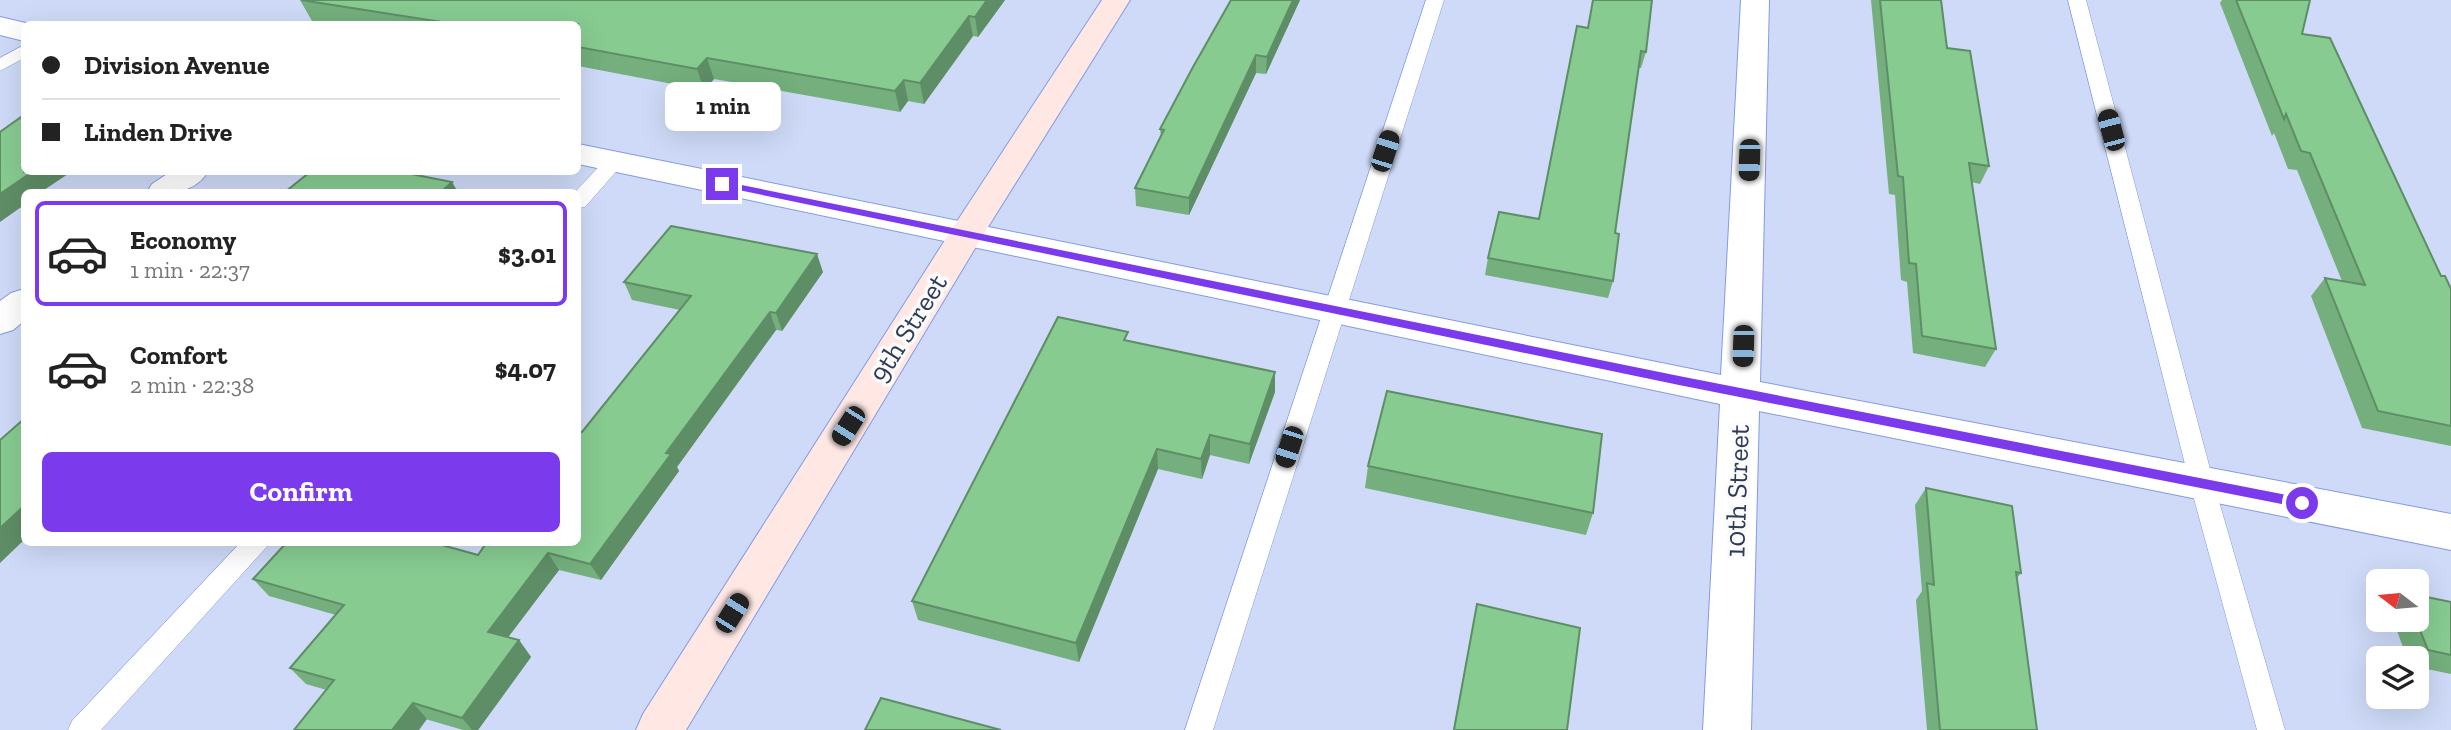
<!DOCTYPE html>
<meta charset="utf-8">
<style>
:root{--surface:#fff;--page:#f2f2f2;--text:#222;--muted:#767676;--line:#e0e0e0;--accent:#7c3aed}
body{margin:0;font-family:"Zilla Slab",serif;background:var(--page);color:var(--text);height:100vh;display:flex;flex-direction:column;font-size:26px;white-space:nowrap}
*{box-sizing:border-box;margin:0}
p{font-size:23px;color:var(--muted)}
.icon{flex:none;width:38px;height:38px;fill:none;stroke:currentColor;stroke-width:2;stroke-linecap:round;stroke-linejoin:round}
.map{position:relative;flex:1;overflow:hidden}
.sheet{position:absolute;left:21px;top:189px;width:560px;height:357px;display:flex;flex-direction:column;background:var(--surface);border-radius:10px;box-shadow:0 7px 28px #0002}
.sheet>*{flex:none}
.guide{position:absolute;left:21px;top:21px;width:560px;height:154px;border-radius:10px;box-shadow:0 7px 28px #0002;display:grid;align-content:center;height:154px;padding:0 21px;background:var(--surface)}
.needle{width:46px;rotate:286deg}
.buttons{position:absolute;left:2366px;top:569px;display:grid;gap:14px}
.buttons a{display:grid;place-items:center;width:63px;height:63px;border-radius:10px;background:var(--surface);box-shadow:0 7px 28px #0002;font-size:35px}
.end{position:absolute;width:32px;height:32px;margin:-16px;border:9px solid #7c3aed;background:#fff;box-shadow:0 0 0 4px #fff}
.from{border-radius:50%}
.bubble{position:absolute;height:49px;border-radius:10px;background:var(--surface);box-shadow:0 7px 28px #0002;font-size:23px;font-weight:700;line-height:49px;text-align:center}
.car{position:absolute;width:21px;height:42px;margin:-21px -10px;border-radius:9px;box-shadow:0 0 5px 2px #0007;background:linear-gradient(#222 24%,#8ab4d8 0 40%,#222 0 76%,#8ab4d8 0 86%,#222 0)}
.guide b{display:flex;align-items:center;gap:24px;height:66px;font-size:26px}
.guide b+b{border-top:2px solid var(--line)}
.guide i{width:18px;height:18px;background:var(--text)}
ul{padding:12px 0 0;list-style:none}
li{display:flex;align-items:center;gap:21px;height:105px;margin:0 14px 10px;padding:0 7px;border:4px solid transparent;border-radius:10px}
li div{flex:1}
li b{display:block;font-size:26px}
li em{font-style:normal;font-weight:700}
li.selected{border-color:var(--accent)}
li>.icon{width:63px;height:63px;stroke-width:1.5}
.primary-button{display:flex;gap:14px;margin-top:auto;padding:14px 21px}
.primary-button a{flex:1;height:80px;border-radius:10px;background:var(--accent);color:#fff;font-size:28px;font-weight:700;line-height:80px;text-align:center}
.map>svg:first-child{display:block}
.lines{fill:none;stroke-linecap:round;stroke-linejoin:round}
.lane-casing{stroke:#839ce2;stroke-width:1}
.street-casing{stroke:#839ce2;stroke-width:2}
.secondary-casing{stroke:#839ce2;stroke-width:2}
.lane{fill:#fff;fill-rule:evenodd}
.street{fill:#fff;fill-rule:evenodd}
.secondary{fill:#ffe7e4;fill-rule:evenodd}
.wall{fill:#74af7d}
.shaded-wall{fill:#5e8e66}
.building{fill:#87cb91;stroke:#5e8e66;stroke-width:2}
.route{fill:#7c3aed}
.labels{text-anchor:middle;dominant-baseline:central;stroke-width:7;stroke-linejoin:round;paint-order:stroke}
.street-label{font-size:28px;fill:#2f3a58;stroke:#fbfbfb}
</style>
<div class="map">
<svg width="2451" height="730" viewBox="0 0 2451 730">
<rect width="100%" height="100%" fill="#cedaf7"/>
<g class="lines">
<defs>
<g id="lane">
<polygon points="1426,0 1444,0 1213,730 1185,730"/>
<polygon points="2068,0 2086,0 2214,484 2285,730 2257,730 2190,484"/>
<polygon points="24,45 24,58 0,71 0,58"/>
<polygon points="614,156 621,158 624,162 621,166 585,207 578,208 578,192 575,192 607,158"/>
<polygon points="241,542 271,542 101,730 68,730 72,721"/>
</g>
<g id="street">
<polygon points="1741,0 1769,0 1760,382 2451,514 2451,550 1759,411 1751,730 1703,730 1720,404 578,164 578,144 1721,375"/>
<polygon points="0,17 30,24 24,24 24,41 0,35"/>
<path d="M170,172H208C192,195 172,192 147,192L152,184Z"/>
<polygon points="24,289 24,321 13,330 0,334 0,301 11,293"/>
</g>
<polygon id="secondary" points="1102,0 1130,0 983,235 686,730 636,730 643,714 954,226"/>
</defs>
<use href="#lane" class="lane-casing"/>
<use href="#street" class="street-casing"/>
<use href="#secondary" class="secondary-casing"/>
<use href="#lane" class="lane"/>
<use href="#street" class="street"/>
<use href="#secondary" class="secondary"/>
</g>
<g class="wall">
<polygon points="300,0 1005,0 978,37 973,36 924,104 908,101 900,112 714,79 704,90 578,66 578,24 335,24 312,21"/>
<polygon points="1231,0 1300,0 1266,74 1256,73 1189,215 1136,206 1135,188 1161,136 1160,129"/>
<polygon points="1593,0 1652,0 1646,52 1641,68 1639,68 1615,233 1613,281 1608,298 1485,275 1488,258 1538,219 1588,28"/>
<polygon points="1871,0 1941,0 1947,48 1989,166 1980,184 1971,182 1996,349 1985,367 1913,353 1907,282 1901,280 1895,195 1889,194"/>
<polygon points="2222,0 2310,0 2302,34 2441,276 2451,289 2451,446 2362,428 2311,296 2325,278 2342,281 2297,170 2288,169 2274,133 2272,136 2220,3"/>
<polygon points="823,272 782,331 776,330 677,467 679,471 601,580 559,570 508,637 519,640 531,657 478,730 463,730 306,684 290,668 336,615 269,596 253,579 478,555 582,432 680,310 632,300 624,282"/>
<polygon points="1129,341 1275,392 1249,464 1210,455 1202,479 1158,469 1079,662 918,620 912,601"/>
<polygon points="1368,466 1593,513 1586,535 1365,488"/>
<polygon points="1926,488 2021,573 2017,578 2037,730 1927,730 1916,600 1922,591 1915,505"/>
<polygon points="2451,602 2451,674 2417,667 2417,658 2407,658 2393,620 2417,620"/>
<polygon points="1477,604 1567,730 1453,730"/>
</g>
<g class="shaded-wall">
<polygon points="987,0 1005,0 978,37 975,17"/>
<polygon points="1293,0 1300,0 1266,74 1267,57"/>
<polygon points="969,16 973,36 924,104 920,83"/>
<polygon points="1256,55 1256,73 1189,215 1189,198"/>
<polygon points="707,58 714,79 704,90 697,69"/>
<polygon points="904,80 908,101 900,112 895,91"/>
<polygon points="32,172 71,172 41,192 24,192 24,205 0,222 0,194"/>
<polygon points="452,182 458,192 441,192"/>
<polygon points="817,254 823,272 782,331 776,313"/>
<polygon points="770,312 776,330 677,467 679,471 601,580 590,564 666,453"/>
<polygon points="1275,372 1275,392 1249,464 1250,444"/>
<polygon points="1210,435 1210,455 1202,479 1201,459"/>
<polygon points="1157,449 1158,469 1079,662 1076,643"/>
<polygon points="24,506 24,540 0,563 0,528"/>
<polygon points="548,553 559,570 500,648 488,632"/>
<polygon points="519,640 531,657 478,730 472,730 462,718"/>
<polygon points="413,703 427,719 419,730 392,730"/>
</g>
<g class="building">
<polygon points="301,0 987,0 975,17 969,16 920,83 904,80 895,91 707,58 697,69 578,47 578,24 454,24"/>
<polygon points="1231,0 1293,0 1267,57 1256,55 1189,198 1135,188 1164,130 1160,129 1193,67"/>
<polygon points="1593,0 1652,0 1646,52 1641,51 1615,233 1619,234 1613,281 1488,258 1499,212 1539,219 1577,26 1588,28"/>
<polygon points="1880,0 1941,0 1947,48 1970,51 1989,166 1969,163 1996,349 1922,336 1916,264 1909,263 1903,177 1898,176"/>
<polygon points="2236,0 2310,0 2302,34 2330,38 2441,276 2445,276 2451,289 2451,426 2378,411 2325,278 2365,285 2310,153 2301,151 2286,114 2284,119"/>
<polygon points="24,115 24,172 32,172 0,194 0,132"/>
<polygon points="310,172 401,172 452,182 441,192 285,192"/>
<polygon points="671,226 817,254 776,313 770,312 666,453 671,454 590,564 548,553 488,632 519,640 462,718 413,703 392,730 294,730 334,680 290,668 344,605 253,579 287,542 431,542 478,555 487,542 578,542 578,431 582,432 691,296 624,282"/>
<polygon points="1058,317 1128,332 1124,340 1275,372 1250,444 1210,435 1201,459 1157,449 1076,643 912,601"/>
<polygon points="1387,391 1602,434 1593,513 1368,466"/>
<polygon points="24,419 24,506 0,528 0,440"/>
<polygon points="1926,488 2012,506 2021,573 2016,572 2037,730 1940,730 1927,583 1934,585"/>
<polygon points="2417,595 2451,602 2451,655 2428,650 2416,620"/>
<polygon points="1477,604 1580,628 1567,730 1454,730"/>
<polygon points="881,698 1001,730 865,730"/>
</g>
<polygon class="route" points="722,181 1679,376 2302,498 2308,503 2302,508 1679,385 719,186 719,182"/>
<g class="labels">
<g class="street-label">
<text transform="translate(908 328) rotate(-58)">9th Street</text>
<text transform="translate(1737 491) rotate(-88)">10th Street</text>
</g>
</g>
</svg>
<div class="buttons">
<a><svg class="needle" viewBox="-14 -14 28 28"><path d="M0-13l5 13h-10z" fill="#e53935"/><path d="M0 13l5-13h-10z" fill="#767676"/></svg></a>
<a><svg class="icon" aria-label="layers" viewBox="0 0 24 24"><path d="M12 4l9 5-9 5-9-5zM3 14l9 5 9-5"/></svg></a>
</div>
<i class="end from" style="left:2302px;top:503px"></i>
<i class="end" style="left:722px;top:184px"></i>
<div class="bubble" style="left:665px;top:82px;width:116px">1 min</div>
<i class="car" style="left:2111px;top:130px;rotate:345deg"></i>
<i class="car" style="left:1385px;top:151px;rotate:18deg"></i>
<i class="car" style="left:1749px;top:160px;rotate:182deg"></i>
<i class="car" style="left:1743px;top:346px;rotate:182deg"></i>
<i class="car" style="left:848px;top:426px;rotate:212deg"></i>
<i class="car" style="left:1289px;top:447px;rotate:198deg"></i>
<i class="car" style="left:732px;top:613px;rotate:32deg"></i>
<div class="guide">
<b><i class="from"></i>Division Avenue</b>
<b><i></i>Linden Drive</b>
</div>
<section class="sheet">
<ul>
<li class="selected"><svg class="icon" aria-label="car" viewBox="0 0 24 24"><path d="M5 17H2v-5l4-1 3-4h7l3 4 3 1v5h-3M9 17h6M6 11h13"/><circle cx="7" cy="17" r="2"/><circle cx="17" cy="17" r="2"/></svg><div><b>Economy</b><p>1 min · 22:37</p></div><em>$3.01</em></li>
<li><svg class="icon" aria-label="car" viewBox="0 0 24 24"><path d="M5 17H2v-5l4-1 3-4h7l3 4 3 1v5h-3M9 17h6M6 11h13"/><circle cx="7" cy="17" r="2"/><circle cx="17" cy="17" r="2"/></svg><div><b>Comfort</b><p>2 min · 22:38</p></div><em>$4.07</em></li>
</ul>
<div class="primary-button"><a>Confirm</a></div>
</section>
</div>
